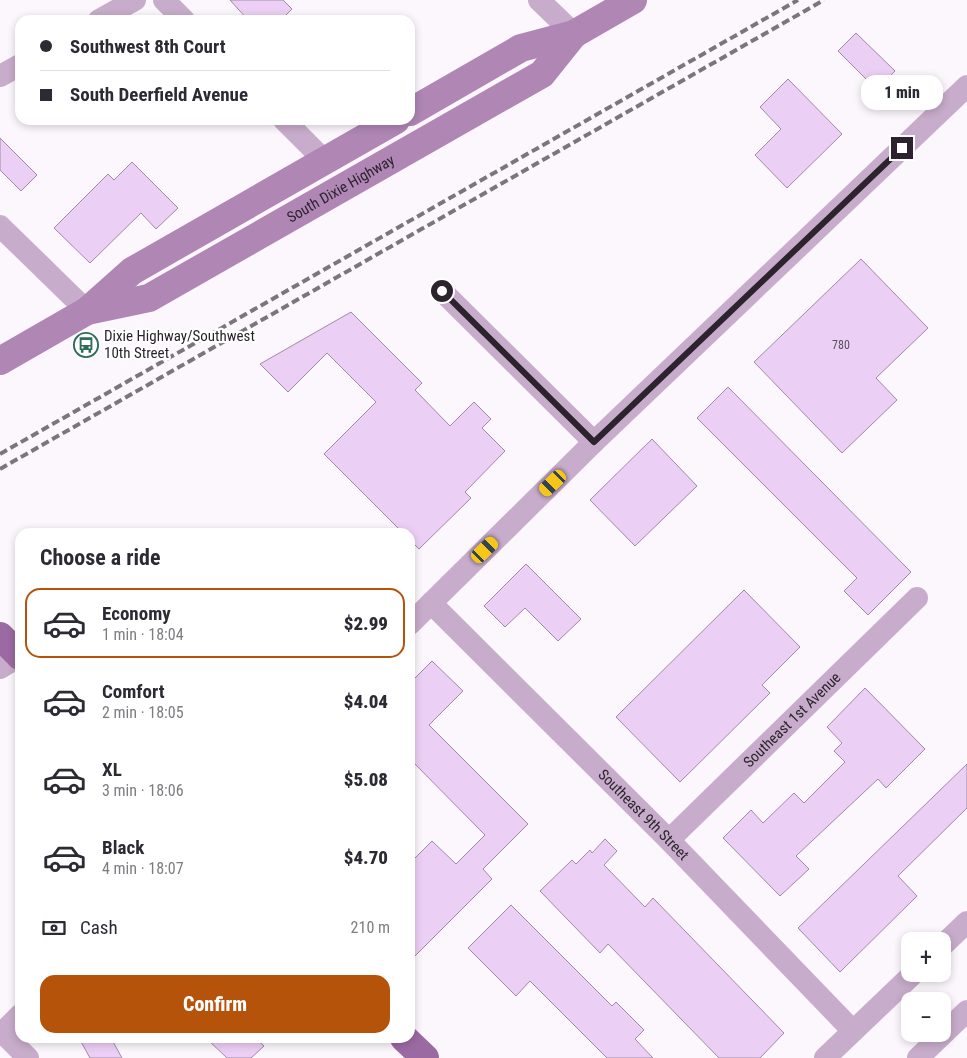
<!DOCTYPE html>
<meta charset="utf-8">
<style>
:root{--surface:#fff;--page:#f7f7f7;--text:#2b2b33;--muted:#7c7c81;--line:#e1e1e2;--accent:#b45309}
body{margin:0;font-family:"Roboto Condensed",sans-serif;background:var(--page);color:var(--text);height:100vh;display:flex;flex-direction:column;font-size:19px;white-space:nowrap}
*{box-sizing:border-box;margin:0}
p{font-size:16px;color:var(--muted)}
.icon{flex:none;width:28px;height:28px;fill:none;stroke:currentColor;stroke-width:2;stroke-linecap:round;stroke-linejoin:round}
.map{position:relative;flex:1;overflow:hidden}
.details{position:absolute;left:15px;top:528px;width:400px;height:515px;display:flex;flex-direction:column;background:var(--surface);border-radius:15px;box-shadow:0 2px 8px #0003}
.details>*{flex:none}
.banner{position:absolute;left:15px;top:15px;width:400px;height:110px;border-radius:15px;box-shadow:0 2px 8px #0003;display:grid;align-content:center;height:110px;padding:0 25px;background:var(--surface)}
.buttons{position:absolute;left:901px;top:932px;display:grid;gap:10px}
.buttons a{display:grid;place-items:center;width:50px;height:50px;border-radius:10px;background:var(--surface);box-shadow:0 2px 8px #0003;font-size:25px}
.end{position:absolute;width:22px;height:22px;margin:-11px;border:6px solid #2c232e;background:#fff;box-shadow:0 0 0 2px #fff}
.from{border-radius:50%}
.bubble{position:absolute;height:35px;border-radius:15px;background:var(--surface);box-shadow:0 2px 8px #0003;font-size:16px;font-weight:800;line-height:35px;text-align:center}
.car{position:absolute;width:15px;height:30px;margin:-15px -8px;border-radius:6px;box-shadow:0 0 4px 1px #0007;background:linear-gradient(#f5c518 24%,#345 0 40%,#f5c518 0 76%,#345 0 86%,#f5c518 0)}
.banner b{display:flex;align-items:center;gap:18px;height:48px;font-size:19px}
.banner b+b{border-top:1px solid var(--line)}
.banner i{width:12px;height:12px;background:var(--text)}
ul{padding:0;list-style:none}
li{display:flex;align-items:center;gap:15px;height:70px;margin:0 10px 8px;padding:0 15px;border:2px solid transparent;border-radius:15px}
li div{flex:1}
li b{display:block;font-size:19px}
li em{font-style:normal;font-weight:800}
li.selected{border-color:var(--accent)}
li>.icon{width:45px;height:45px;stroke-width:1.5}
h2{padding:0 25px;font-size:22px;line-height:60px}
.pay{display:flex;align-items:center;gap:12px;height:55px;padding:0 25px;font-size:19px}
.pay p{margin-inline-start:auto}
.primary-button{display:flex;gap:10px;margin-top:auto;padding:10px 25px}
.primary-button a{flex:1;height:58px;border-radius:15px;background:var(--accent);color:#fff;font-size:20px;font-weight:800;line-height:58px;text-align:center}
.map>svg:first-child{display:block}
.building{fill:#eccff5;stroke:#9f8aa5}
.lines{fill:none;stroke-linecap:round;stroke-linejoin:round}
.minor{stroke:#c8accb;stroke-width:22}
.secondary{stroke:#af86b4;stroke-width:28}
.primary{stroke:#9c6aa3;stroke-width:28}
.rail{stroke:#7c757e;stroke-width:4;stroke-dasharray:8 4;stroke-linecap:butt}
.route{stroke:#2c232e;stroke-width:6}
.labels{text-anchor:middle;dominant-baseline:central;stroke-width:4.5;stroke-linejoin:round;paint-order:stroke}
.number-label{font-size:12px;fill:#5c4e60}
.street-label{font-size:15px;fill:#2c232e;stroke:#fff}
.poi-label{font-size:15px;fill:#2c232e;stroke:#fff;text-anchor:start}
</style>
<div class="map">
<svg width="967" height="1058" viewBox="0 0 967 1058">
<rect width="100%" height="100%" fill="#fcf7fd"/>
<g class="building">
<polygon points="230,0 283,0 292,9 281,20 248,20"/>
<polygon points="856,33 895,71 877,90 838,51"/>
<polygon points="788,79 842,134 787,188 755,155 781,129 760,107"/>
<polygon points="0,138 37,175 21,191 0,170"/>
<polygon points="132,162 178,208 156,229 141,213 90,263 54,228 108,174 114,180"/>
<polygon points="861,259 928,328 876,378 897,400 842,453 754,362"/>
<polygon points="351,312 422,383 415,390 450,426 474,402 491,419 482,428 505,451 465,492 471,498 419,549 410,540 410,532 402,532 324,454 376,402 327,353 288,392 260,364"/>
<polygon points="728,387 911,572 868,615 844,591 857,578 697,418"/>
<polygon points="652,439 697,486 635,546 590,500"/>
<polygon points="526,564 581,619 558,641 525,608 505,627 484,606"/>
<polygon points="744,590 800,647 762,685 770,693 680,782 616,717"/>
<polygon points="432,661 463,691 429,725 528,824 483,869 492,879 410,961 410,863 432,841 456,864 485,835 410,759 410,683"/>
<polygon points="865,688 925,749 886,788 878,779 796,856 809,869 780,896 723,838 751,810 763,823 794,793 804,803 845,762 834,751 842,743 827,727"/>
<polygon points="967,764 967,808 898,876 917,896 840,972 798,928"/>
<polygon points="605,839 617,851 604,865 645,907 653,898 784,1033 760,1058 719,1058 608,944 600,953 540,891 572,860 576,864 590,850 592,853"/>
<polygon points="511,905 612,1006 616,1002 644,1030 635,1039 653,1058 607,1058 530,981 516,996 468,948"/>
<polygon points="79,1038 111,1038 122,1058 90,1058"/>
<polygon points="206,1038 255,1038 264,1046 251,1058 227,1058"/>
</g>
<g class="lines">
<g class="minor">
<polyline points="164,0 184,20"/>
<polyline points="539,0 574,34"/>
<polyline points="99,20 135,0"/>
<polyline points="0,76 20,65"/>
<polyline points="284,120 325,161"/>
<polyline points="0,226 87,311"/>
<polyline points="442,291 594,442"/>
<path id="s1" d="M431,603L669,840L853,1031"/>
<polyline points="410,624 594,442 967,86"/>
<polyline points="0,668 20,656"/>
<path id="s2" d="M669,840L917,598"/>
<polyline points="942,946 967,922"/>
<polyline points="2,1032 28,1058"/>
<polyline points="0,1035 20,1015"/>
<polyline points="825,1058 913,974"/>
<polyline points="918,1058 967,1011"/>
</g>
<g class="secondary">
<polyline points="410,112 521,48 574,34 633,0"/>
<path id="s3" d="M87,311L149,298L542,74L574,34"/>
<polyline points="0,361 87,311 132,271 396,120"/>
</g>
<g class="primary">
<polyline points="0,636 20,656"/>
<polyline points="404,1038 425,1058"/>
</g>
<g class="rail">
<polyline points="0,454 798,0"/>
<polyline points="0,469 824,0"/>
</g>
</g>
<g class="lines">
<polyline class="route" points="442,291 594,442 902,148"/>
</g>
<defs>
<symbol id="bus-ring" viewBox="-11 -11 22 22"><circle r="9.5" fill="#fff" stroke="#2d6c5a" stroke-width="1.5"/><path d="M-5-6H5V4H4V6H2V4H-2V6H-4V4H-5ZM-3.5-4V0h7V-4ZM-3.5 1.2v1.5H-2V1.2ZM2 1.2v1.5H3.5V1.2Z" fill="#2d6c5a"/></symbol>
</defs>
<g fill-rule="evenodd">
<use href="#bus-ring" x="72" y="331" width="28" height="28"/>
</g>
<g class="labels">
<g class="number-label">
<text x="841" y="345">780</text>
</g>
<g class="street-label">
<text stroke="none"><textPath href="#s3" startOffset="284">South Dixie Highway</textPath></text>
<text stroke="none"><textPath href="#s2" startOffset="172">Southeast 1st Avenue</textPath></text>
<text stroke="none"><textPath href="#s1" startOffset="300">Southeast 9th Street</textPath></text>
</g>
<g class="poi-label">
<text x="104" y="336">Dixie Highway/Southwest<tspan x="104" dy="17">10th Street</tspan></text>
</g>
</g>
</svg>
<div class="buttons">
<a>+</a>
<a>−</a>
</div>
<i class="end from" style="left:442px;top:291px"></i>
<i class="end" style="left:902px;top:148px"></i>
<div class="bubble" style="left:861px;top:75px;width:82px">1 min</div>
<i class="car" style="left:553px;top:483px;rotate:226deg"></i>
<i class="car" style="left:485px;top:550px;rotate:46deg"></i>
<div class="banner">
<b><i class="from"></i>Southwest 8th Court</b>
<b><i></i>South Deerfield Avenue</b>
</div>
<section class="details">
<h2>Choose a ride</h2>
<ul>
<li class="selected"><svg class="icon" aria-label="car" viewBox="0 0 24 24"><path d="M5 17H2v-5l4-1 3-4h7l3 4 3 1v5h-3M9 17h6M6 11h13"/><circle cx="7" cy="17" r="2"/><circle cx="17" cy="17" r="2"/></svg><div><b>Economy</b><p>1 min · 18:04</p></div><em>$2.99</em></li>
<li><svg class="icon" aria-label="car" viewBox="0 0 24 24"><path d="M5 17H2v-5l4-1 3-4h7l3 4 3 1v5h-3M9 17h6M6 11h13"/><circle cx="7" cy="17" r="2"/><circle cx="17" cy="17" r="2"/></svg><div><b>Comfort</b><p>2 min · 18:05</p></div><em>$4.04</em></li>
<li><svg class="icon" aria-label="car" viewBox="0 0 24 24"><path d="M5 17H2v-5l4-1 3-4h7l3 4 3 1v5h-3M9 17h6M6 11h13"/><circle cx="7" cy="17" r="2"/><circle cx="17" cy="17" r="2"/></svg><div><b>XL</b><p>3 min · 18:06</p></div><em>$5.08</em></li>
<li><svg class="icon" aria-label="car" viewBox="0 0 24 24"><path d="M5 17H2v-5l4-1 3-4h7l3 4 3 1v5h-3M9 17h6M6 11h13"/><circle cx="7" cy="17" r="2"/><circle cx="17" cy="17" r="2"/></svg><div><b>Black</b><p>4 min · 18:07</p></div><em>$4.70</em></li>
</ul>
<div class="pay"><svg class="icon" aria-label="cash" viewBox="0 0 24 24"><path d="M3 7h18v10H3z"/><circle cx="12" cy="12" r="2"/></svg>Cash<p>210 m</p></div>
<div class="primary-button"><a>Confirm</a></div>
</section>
</div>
